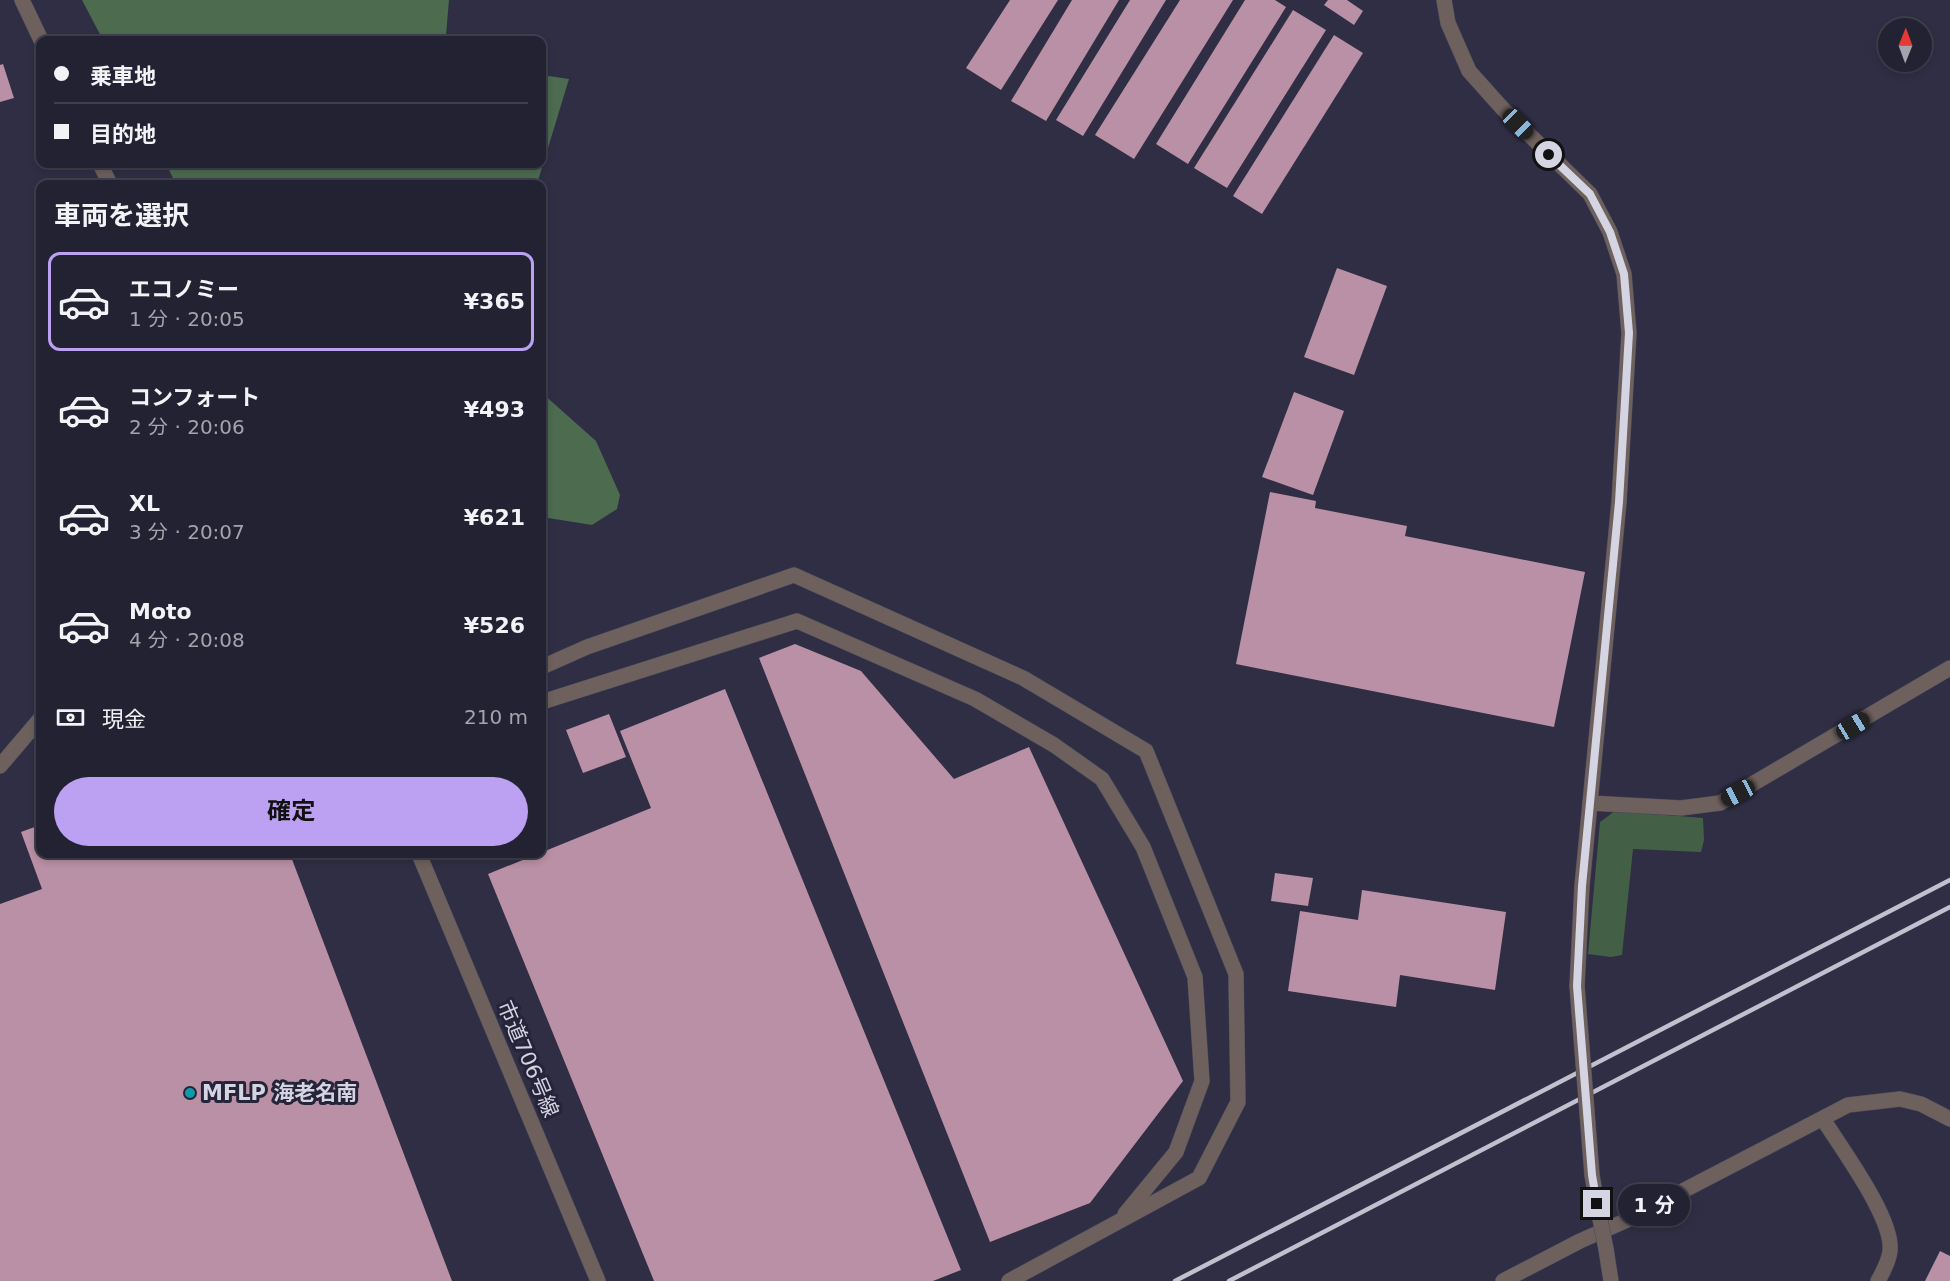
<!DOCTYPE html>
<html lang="ja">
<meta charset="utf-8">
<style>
:root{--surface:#232233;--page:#2b2a3b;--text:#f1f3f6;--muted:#a3a4ac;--line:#403f4e;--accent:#bca0f2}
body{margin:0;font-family:"DejaVu Sans","Noto Sans JP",sans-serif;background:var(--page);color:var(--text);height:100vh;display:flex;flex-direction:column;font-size:22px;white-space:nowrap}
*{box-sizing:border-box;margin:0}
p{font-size:20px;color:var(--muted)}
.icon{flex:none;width:33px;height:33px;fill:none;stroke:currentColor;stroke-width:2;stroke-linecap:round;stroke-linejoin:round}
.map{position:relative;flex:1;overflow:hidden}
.drawer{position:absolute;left:36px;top:180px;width:510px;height:678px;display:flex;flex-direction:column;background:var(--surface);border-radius:12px;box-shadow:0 3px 9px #0003,0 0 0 2px var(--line)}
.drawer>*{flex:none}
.guide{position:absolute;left:36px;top:36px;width:510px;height:132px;border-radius:12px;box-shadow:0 3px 9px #0003,0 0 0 2px var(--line);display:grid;align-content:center;height:132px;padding:0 18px;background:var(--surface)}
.needle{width:39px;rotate:1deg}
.buttons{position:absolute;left:1878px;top:18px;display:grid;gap:12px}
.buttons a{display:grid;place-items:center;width:54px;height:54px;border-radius:50%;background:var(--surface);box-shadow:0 3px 9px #0003,0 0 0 2px var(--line);font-size:30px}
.end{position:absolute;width:27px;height:27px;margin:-14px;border:8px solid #d5d4e2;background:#111;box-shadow:0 0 0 3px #111}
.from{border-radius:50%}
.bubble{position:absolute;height:42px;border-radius:21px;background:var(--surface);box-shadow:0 3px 9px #0003,0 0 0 2px var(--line);font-size:20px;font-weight:700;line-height:42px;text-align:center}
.car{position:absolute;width:18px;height:36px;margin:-18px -9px;border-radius:8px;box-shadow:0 0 4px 2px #0007;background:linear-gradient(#222 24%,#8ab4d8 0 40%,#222 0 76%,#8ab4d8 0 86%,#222 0)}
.guide b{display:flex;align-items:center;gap:21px;height:57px;font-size:22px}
.guide b+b{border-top:2px solid var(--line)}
.guide i{width:15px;height:15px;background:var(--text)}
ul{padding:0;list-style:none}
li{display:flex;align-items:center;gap:18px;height:99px;margin:0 12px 9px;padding:0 6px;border:3px solid transparent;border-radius:12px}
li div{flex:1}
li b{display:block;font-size:22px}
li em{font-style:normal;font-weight:700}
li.active{border-color:var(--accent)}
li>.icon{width:54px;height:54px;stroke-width:1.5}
h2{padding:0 18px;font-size:27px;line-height:72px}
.pay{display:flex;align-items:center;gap:15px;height:66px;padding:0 18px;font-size:22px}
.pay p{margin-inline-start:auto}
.button{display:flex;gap:12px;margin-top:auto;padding:12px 18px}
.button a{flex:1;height:69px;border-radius:36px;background:var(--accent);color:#111;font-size:24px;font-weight:700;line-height:69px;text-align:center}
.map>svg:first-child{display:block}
.green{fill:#436046}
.forest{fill:#4c6b4f}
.building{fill:#b990a5}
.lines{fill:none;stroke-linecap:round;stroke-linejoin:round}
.minor-casing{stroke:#4a495d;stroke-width:16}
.minor{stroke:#6d605d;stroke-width:15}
.rail{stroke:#c1c0cf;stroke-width:4.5}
.minor-bridge-casing{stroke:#4a495d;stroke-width:16;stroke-linecap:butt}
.minor-bridge{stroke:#6d605d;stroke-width:15}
.route{stroke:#d5d4e2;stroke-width:8}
.culture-dot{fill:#0f9aa8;stroke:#262439;stroke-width:2}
.labels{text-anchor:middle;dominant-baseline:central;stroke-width:6;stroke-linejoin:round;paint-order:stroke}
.street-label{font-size:21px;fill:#d5d4e2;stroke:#262439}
.poi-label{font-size:21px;font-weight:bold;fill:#d5d4e2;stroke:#262439;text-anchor:start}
</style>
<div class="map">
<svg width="1950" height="1281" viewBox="0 0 1950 1281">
<rect width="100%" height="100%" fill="#2f2e44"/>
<polygon class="green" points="1615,811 1703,818 1704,840 1701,852 1633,849 1622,955 1611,957 1588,954 1600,822"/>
<g class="forest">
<polygon points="82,0 449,0 446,35 450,40 103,40"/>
<polygon points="549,76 569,79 537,184 176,184 166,164 542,164 542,78"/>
<polygon points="542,393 596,441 620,495 617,509 592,525 542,517"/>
</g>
<g class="building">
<polygon points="1010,0 1058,0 1001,90 966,68"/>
<polygon points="1072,0 1119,0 1046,121 1011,101"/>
<polygon points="1130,0 1166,0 1083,136 1056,120"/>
<polygon points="1180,0 1233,0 1134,159 1095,135"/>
<polygon points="1245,0 1275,0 1286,7 1188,164 1156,144"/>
<polygon points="1328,0 1347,0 1363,11 1354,25 1324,5"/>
<polygon points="1293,10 1326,30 1227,188 1194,168"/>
<polygon points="1334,35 1363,53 1262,214 1233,196"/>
<polygon points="3,64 14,98 0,102 0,65"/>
<polygon points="1337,268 1387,286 1354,375 1304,357"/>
<polygon points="1294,392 1344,411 1313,495 1262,477"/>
<polygon points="1270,492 1316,501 1315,508 1407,526 1405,536 1585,572 1554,727 1236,664"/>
<polygon points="795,644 861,671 954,779 1029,747 1183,1081 1090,1203 990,1242 759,658"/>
<polygon points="725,689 961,1270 933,1281 654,1281 488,874 651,808 620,731"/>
<polygon points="609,714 626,757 583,773 566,730"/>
<polygon points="40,825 40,854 290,854 452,1281 0,1281 0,904 42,889 21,832"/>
<polygon points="1275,873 1313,878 1308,906 1271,901"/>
<polygon points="1362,890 1506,912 1495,990 1400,975 1396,1007 1288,991 1300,911 1358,920"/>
<polygon points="1940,1251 1950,1256 1950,1281 1925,1281"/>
</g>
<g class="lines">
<defs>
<g id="minor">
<polyline points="22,0 41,40"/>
<polyline points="1444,0 1448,23 1469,71 1503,109 1590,194 1610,232 1624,274 1629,333 1619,502 1582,886 1577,986"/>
<polyline points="100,164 110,184"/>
<polyline points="542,667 587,647 794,575 1023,678 1146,751 1236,974 1238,1102 1199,1178 1009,1281"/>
<polyline points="542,702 797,621 975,699 1054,745 1102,779 1143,847 1195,977 1202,1081 1176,1152 1125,1214"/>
<polyline points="0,766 40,719"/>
<polyline points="1590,803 1681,808 1720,803 1950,668"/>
<polyline points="419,854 598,1281"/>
<path d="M1823,1119C1841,1148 1894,1219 1890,1251C1889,1261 1883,1272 1878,1281"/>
<polyline points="1592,1175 1597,1204"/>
<polyline points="1606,1249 1611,1281"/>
<polyline points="1503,1281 1580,1241 1625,1221 1848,1105 1900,1099 1921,1104 1950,1119"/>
</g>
</defs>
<use href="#minor" class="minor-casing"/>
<use href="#minor" class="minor"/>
<g class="rail">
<polyline points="1175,1281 1950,880"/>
<polyline points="1229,1281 1950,907"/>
</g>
<defs>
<g id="minor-bridge">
<polyline points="1577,986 1592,1175"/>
<polyline points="1597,1204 1606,1249"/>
</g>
</defs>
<use href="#minor-bridge" class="minor-bridge-casing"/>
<use href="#minor-bridge" class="minor-bridge"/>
</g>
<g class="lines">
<polyline class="route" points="1549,155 1590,194 1610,232 1624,274 1629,333 1619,502 1582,886 1577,986 1592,1175 1597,1204"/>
</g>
<circle class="culture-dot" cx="190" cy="1093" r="6"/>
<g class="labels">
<g class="street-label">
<text transform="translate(528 1059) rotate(67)">市道706号線</text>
</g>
<g class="poi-label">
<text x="202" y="1093">MFLP 海老名南</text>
</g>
</g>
</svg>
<div class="buttons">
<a><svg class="needle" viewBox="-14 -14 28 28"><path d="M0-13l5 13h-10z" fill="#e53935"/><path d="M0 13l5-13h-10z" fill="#a3a4ac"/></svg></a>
</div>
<i class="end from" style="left:1549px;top:155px"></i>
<i class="end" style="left:1597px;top:1204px"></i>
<div class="bubble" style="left:1618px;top:1184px;width:72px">1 分</div>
<i class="car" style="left:1518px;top:124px;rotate:135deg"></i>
<i class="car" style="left:1853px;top:726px;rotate:59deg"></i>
<i class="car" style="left:1738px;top:793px;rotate:242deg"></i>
<div class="guide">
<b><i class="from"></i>乗車地</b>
<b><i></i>目的地</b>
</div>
<section class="drawer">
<h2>車両を選択</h2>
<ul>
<li class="active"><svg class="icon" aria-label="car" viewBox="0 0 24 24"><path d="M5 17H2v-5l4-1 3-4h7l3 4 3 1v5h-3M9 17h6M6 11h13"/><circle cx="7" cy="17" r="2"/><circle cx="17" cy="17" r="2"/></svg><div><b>エコノミー</b><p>1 分 · 20:05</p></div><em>¥365</em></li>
<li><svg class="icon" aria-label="car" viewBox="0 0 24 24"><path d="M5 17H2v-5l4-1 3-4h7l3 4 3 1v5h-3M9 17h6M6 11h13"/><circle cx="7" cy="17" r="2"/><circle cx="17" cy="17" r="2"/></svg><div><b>コンフォート</b><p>2 分 · 20:06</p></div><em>¥493</em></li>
<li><svg class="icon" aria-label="car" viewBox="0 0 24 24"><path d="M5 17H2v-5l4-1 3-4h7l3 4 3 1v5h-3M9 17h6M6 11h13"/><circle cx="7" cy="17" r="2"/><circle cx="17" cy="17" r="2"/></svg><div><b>XL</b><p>3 分 · 20:07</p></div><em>¥621</em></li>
<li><svg class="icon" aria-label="car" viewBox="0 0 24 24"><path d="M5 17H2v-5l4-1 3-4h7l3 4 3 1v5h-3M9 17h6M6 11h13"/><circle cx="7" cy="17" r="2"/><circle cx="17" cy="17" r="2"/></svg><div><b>Moto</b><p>4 分 · 20:08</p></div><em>¥526</em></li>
</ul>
<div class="pay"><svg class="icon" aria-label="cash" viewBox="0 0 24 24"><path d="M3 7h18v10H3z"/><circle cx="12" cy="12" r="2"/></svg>現金<p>210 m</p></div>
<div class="button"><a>確定</a></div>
</section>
</div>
